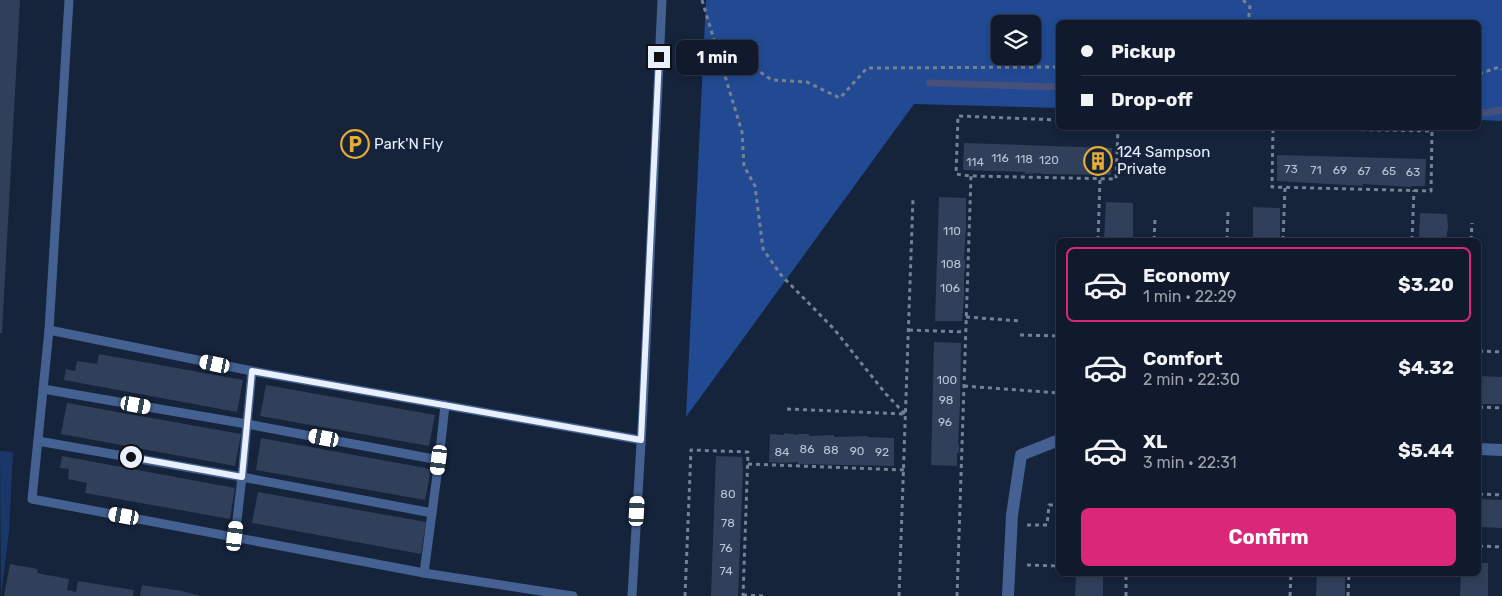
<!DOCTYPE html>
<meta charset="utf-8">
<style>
:root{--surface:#101a2c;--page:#192334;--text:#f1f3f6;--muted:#9ca1a9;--line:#303848;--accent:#db2777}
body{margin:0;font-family:Rubik,sans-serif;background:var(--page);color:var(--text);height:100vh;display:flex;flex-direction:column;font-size:19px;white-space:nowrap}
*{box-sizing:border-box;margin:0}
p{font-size:16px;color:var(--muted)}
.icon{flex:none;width:28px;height:28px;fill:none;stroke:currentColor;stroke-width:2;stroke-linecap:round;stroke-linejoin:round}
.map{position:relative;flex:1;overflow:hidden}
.sheet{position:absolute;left:1056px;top:238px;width:425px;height:338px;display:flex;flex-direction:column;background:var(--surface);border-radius:8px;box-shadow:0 2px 8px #0003,0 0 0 1px var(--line)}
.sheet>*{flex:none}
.top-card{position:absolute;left:1056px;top:20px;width:425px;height:110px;border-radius:8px;box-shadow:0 2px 8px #0003,0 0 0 1px var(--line);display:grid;align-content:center;height:110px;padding:0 25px;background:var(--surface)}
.buttons{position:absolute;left:991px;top:15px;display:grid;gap:10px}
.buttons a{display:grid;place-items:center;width:50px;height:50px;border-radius:8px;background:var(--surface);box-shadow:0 2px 8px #0003,0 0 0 1px var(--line);font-size:25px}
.end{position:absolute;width:22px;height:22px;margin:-11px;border:6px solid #e8f0fe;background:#111;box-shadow:0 0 0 2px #111}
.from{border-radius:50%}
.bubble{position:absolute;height:35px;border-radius:8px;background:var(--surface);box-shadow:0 2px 8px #0003,0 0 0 1px var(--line);font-size:16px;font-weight:700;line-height:35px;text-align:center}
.car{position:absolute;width:15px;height:30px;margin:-15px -8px;border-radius:6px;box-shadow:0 0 4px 1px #0007;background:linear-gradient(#fff 24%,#345 0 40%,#fff 0 76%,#345 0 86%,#fff 0)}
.top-card b{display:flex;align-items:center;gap:18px;height:48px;font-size:19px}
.top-card b+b{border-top:1px solid var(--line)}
.top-card i{width:12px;height:12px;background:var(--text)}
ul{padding:9px 0 0;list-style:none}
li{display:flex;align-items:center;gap:15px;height:75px;margin:0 10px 8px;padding:0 15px;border:2px solid transparent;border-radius:8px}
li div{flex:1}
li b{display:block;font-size:19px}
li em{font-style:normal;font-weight:700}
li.on{border-color:var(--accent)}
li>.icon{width:45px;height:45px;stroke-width:1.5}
.primary-button{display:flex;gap:10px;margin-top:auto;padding:10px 25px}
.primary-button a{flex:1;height:58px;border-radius:8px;background:var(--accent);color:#fff;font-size:20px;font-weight:700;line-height:58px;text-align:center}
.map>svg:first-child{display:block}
.green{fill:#1a376a}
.forest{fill:#214a93;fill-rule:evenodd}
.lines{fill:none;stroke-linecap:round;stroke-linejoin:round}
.stream{stroke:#46507a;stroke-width:7}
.building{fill:#30405a}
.path{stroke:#768194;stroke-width:3;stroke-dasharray:4 4;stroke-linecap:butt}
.lane{stroke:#456191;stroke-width:9}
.street{stroke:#456191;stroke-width:12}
.route{stroke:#e8f0fe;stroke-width:6}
.labels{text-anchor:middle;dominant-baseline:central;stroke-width:5;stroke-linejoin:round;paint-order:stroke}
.number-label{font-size:12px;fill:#bac4d5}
.poi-label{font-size:15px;fill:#e8f0fe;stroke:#15233b;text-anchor:start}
</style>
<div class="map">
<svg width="1502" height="596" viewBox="0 0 1502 596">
<rect width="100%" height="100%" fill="#15233b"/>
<polygon class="green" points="0,451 13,452 9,531 1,596"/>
<path class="forest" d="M706,0H1502V121L1479,120V22H1059V108L914,104L686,417ZM1000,24H1032V56H1000Z"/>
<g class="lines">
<g class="stream">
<polyline points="930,83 1059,87"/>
<polyline points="1479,112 1486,113 1502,110"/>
</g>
</g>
<g class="building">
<polygon points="0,0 20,0 2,333 0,333"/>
<polygon points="964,143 1112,148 1111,175 1041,174 1041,173 1025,174 1025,172 963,170"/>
<polygon points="1277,155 1426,159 1425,186 1412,186 1412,187 1363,184 1363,186 1277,181"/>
<polygon points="939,197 966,198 966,227 964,259 965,259 965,268 964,273 964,299 962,321 935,321"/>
<polygon points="1106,202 1133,203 1133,240 1104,240"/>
<polygon points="1253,207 1280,208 1280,240 1253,240"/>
<polygon points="1420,213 1447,214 1448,227 1446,240 1419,240"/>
<polygon points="934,342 961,343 960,405 958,444 959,444 959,453 957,453 957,466 931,465"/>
<polygon points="99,354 243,380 237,412 64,380 66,369 75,371 77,361 97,364"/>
<polygon points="1479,376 1502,377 1502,404 1479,404"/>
<polygon points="266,385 435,415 429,446 260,416"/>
<polygon points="67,403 241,434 235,466 61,434"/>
<polygon points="784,433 798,435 798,434 809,434 809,436 834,435 834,437 867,436 867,437 894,438 894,466 798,464 798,462 783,463 769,462 770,434 784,435"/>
<polygon points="261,438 431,469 425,500 256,470"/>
<polygon points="62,456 235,488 230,519 85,493 87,483 68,479 69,469 60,468"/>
<polygon points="716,456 742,457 743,470 738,596 711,596"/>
<polygon points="258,492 426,522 421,554 252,523"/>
<polygon points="1479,499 1502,500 1502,528 1479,527"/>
<polygon points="1479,563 1488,563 1488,596 1460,596 1461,572 1479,572"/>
<polygon points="10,564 38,569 37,573 69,579 67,590 76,592 78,581 134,590 133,596 4,596"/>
<polygon points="1317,572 1345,572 1345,596 1316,596"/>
<polygon points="1076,576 1103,577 1103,596 1075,596"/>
<polygon points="142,585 182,591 201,596 140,596"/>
</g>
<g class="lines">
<g class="path">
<polyline points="702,0 742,132 744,166 755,186 763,249 781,275 834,329 886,394 905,414"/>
<polyline points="1243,0 1250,7 1248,22"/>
<polyline points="714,41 772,80 807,82 840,98 867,68 1059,67"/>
<polyline points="1479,74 1499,67 1502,69"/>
<polyline points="1059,120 958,116 956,174 971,176 1116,179 1118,128"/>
<polygon points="1273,128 1432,131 1431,191 1272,187"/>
<polyline points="1098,240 1100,179"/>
<polyline points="1154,240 1155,219"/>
<polyline points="1227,240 1228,211"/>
<polyline points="1283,240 1285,188"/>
<polyline points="1412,240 1414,190"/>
<polyline points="1471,240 1472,223"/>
<polyline points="966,317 1021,321"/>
<polyline points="909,330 965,332"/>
<polyline points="1020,335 1059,336"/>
<polyline points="1479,351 1502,352"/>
<polyline points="964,386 1059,393"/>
<polyline points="1479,407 1502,408"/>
<polyline points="787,409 905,414"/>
<polyline points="748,464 904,470"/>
<polyline points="1479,494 1502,495"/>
<polyline points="1027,525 1047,525 1049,505 1059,505"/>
<polyline points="1479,546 1502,547"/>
<polyline points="1027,565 1059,566"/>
<polyline points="743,595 763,596"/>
<polyline points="685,596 691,450 748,452 743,596"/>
<polyline points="899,596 913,198"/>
<polyline points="957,596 971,176"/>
<polyline points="1126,596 1126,572"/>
<polyline points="1290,596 1291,572"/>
<polyline points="1348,596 1349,572"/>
</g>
<g class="lane">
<polyline points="69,0 49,330 32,499 424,573 573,596"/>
<polyline points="49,330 252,371 641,440"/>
<polyline points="43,389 247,424 439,460 445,405"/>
<polyline points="38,441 242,477 252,371"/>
<polyline points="235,537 242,477 432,513"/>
<polyline points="424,573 439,460"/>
<polyline points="632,596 643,409 662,0"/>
</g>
<g class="street">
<polyline points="1479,449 1502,450"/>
<polyline points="1008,596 1012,515 1021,455 1059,440"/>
</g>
</g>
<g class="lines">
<polyline class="route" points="131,457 242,477 252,371 641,440 659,57"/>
</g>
<defs>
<symbol id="parking-ring" viewBox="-11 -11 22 22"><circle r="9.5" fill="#15233b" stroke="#e6ac36" stroke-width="1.5"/><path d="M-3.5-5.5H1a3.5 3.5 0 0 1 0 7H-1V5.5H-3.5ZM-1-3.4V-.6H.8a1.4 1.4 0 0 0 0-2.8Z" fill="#e6ac36"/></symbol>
<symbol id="building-ring" viewBox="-11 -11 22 22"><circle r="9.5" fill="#15233b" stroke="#e6ac36" stroke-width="1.5"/><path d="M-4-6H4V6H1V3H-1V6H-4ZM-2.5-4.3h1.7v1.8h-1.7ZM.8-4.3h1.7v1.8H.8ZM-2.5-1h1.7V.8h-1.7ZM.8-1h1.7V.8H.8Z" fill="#e6ac36"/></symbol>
</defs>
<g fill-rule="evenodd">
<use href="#parking-ring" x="339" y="128" width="32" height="32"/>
<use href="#building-ring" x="1082" y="145" width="32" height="32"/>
</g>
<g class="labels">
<g class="number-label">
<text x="1000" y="158">116</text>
<text x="1024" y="159">118</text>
<text x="1049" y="160">120</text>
<text x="975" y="162">114</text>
<text x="1291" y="169">73</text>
<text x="1316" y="170">71</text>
<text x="1340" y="170">69</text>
<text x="1364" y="171">67</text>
<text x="1389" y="171">65</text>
<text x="1413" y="172">63</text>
<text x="952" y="231">110</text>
<text x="951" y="264">108</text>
<text x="950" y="288">106</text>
<text x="947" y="380">100</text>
<text x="946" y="400">98</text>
<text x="945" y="422">96</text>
<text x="807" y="449">86</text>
<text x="831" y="450">88</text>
<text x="857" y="451">90</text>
<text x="782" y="452">84</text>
<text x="882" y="452">92</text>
<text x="728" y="494">80</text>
<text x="728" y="523">78</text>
<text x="726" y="548">76</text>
<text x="726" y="571">74</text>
</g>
<g class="poi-label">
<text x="374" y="144">Park'N Fly</text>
<text x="1117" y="152">124 Sampson<tspan x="1117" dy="17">Private</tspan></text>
</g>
</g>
</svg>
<div class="buttons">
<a><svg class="icon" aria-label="layers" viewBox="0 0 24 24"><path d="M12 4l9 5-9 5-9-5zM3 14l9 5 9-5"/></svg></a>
</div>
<i class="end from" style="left:131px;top:457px"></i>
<i class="end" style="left:659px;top:57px"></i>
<div class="bubble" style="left:676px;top:40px;width:82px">1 min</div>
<i class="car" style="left:215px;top:364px;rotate:282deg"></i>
<i class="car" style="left:136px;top:405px;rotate:100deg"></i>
<i class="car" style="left:324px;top:438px;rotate:281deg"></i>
<i class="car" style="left:439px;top:460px;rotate:187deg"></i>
<i class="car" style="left:637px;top:511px;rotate:3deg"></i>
<i class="car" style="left:124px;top:516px;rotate:280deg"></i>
<i class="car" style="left:235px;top:536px;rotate:7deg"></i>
<div class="top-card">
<b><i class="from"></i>Pickup</b>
<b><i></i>Drop-off</b>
</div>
<section class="sheet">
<ul>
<li class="on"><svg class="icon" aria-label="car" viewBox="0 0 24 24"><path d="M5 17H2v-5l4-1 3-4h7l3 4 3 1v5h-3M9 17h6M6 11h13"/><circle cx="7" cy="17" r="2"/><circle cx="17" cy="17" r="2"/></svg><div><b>Economy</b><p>1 min · 22:29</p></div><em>$3.20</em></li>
<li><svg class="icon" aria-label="car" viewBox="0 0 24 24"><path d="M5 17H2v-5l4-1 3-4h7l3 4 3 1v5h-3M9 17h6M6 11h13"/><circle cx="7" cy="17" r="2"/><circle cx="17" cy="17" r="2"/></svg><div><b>Comfort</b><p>2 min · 22:30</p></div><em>$4.32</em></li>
<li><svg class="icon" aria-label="car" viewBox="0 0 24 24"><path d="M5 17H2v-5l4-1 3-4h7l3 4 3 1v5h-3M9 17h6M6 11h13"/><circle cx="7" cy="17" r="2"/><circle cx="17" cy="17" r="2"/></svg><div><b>XL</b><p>3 min · 22:31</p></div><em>$5.44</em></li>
</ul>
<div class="primary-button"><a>Confirm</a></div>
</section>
</div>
